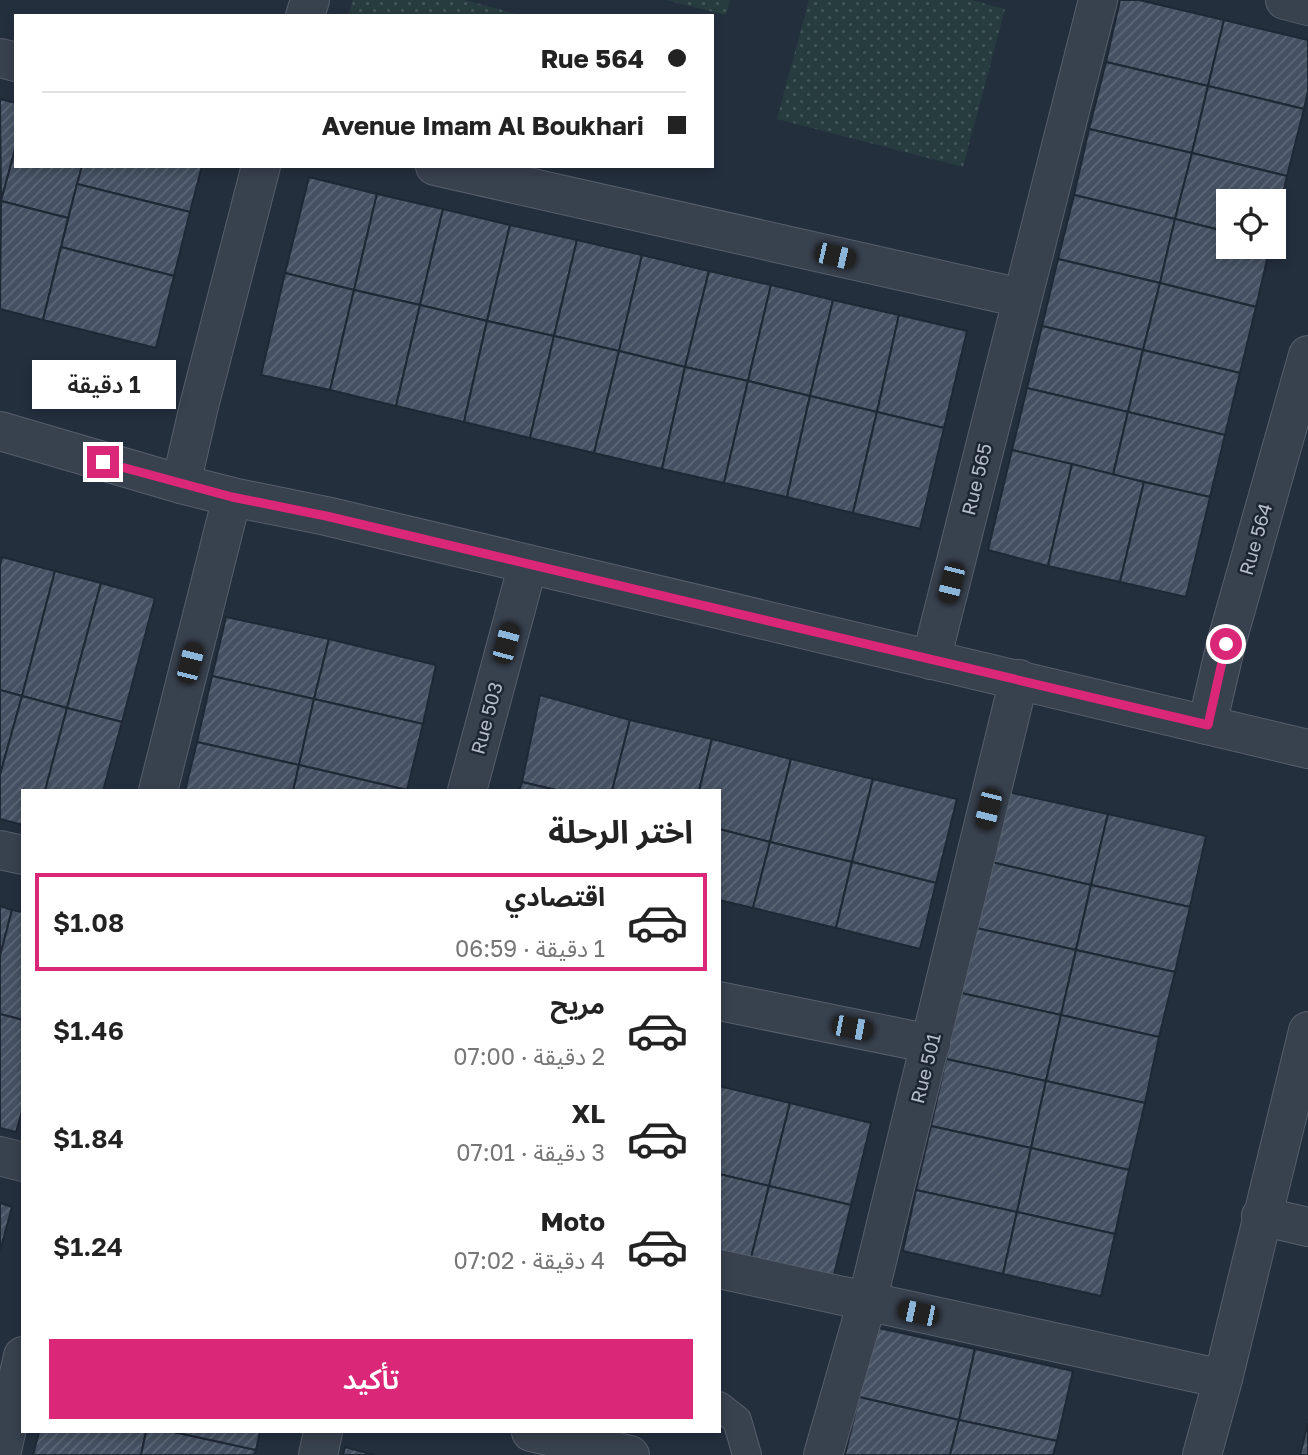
<!DOCTYPE html>
<html lang="ar">
<meta charset="utf-8">
<style>
:root{--surface:#fff;--page:#f2f2f2;--text:#222;--muted:#767676;--line:#e0e0e0;--accent:#db2777}
body{margin:0;font-family:"Golos Text","Noto Sans Arabic",sans-serif;background:var(--page);color:var(--text);direction:rtl;height:100vh;display:flex;flex-direction:column;font-size:26px;white-space:nowrap}
*{box-sizing:border-box;margin:0}
p{font-size:23px;color:var(--muted)}
.icon{flex:none;width:38px;height:38px;fill:none;stroke:currentColor;stroke-width:2;stroke-linecap:round;stroke-linejoin:round}
.map{position:relative;flex:1;overflow:hidden;direction:ltr}
.details{position:absolute;left:21px;top:789px;width:700px;height:644px;display:flex;flex-direction:column;background:var(--surface);border-radius:0px;box-shadow:0 4px 10px #0003;direction:rtl}
.details>*{flex:none}
.banner{position:absolute;left:14px;top:14px;width:700px;height:154px;border-radius:0px;box-shadow:0 4px 10px #0003;direction:rtl;display:grid;align-content:center;height:154px;padding:0 28px;background:var(--surface)}
.controls{position:absolute;left:1216px;top:189px;display:grid;gap:14px}
.controls a{display:grid;place-items:center;width:70px;height:70px;border-radius:0px;background:var(--surface);box-shadow:0 4px 10px #0003;font-size:35px}
.end{position:absolute;width:32px;height:32px;margin:-16px;border:9px solid #db2777;background:#fff;box-shadow:0 0 0 4px #fff}
.from{border-radius:50%}
.bubble{position:absolute;height:49px;border-radius:0px;background:var(--surface);box-shadow:0 4px 10px #0003;font-size:23px;font-weight:600;line-height:49px;text-align:center;direction:rtl}
.car{position:absolute;width:21px;height:42px;margin:-21px -10px;border-radius:9px;box-shadow:0 0 5px 2px #0007;background:linear-gradient(#222 24%,#8ab4d8 0 40%,#222 0 76%,#8ab4d8 0 86%,#222 0)}
.banner b{display:flex;align-items:center;gap:24px;height:66px;font-size:26px}
.banner b+b{border-top:2px solid var(--line)}
.banner i{width:18px;height:18px;background:var(--text)}
ul{padding:0;list-style:none}
li{display:flex;align-items:center;gap:21px;height:98px;margin:0 14px 10px;padding:0 14px;border:4px solid transparent;border-radius:0px}
li div{flex:1}
li b{display:block;font-size:26px}
li em{font-style:normal;font-weight:600}
li.on{border-color:var(--accent)}
li>.icon{width:63px;height:63px;stroke-width:1.5}
h2{padding:0 28px;font-size:32px;line-height:84px}
.primary-button{display:flex;gap:14px;margin-top:auto;padding:14px 28px}
.primary-button a{flex:1;height:80px;border-radius:0px;background:var(--accent);color:#fff;font-size:28px;font-weight:600;line-height:80px;text-align:center}
.map>svg:first-child{display:block}
.garden{fill:url(#garden-dots)}
.building{fill:url(#building-hatch);stroke:#1f2835;stroke-width:2}
.lines{fill:none;stroke-linecap:round;stroke-linejoin:round}
.service-casing{stroke:#565f6c;stroke-width:30}
.minor-casing{stroke:#565f6c;stroke-width:40}
.tertiary-casing{stroke:#565f6c;stroke-width:40}
.service{stroke:#38414e;stroke-width:28}
.minor{stroke:#38414e;stroke-width:38}
.tertiary{stroke:#38414e;stroke-width:38}
.route{stroke:#db2777;stroke-width:9}
.labels{text-anchor:middle;dominant-baseline:central;stroke-width:5;stroke-linejoin:round;paint-order:stroke}
.street-label{font-size:19px;fill:#b4bcc9;stroke:#1d2633}
</style>
<div class="map">
<svg width="1308" height="1455" viewBox="0 0 1308 1455">
<defs>
<pattern id="garden-dots" width="8" height="8" patternUnits="userSpaceOnUse" patternTransform="scale(1.75)"><rect width="8" height="8" fill="#263c3f"/><path d="M2 2h.1M6 6h.1" fill="none" stroke="#435659" stroke-width="1.8" stroke-linecap="round"/></pattern>
<pattern id="building-hatch" width="6" height="6" patternUnits="userSpaceOnUse" patternTransform="scale(1.75)"><rect width="6" height="6" fill="#455162"/><path d="M-1 1l2-2M0 6l6-6M5 7l2-2" fill="none" stroke="#5d6877"/></pattern>
</defs>
<rect width="100%" height="100%" fill="#242f3e"/>
<g class="garden">
<polygon points="353,0 465,0 524,16 348,16"/>
<polygon points="666,0 730,0 726,15"/>
<polygon points="809,0 971,0 1005,9 963,167 777,119"/>
</g>
<g class="building">
<polygon points="1120,0 1139,0 1224,20 1208,86 1106,62"/>
<polygon points="1224,20 1308,40 1308,91 1304,109 1208,86"/>
<polygon points="1106,62 1208,86 1192,153 1089,129"/>
<polygon points="1208,86 1304,109 1287,176 1192,153"/>
<polygon points="0,99 16,103 16,146 1,201"/>
<polygon points="1089,129 1192,153 1175,219 1074,195"/>
<polygon points="16,146 16,166 82,166 68,218 1,201"/>
<polygon points="1192,153 1287,176 1274,232 1274,201 1228,201 1228,232 1175,219"/>
<polygon points="82,166 202,166 190,212 77,184"/>
<polygon points="309,177 377,194 354,290 285,273"/>
<polygon points="77,184 190,212 174,276 61,247"/>
<polygon points="377,194 443,209 420,305 354,290"/>
<polygon points="1074,195 1175,219 1160,283 1058,259"/>
<polygon points="1,201 68,218 43,320 0,309"/>
<polygon points="443,209 510,225 487,321 420,305"/>
<polygon points="1175,219 1228,232 1228,247 1270,247 1256,307 1160,283"/>
<polygon points="510,225 577,240 554,336 487,321"/>
<polygon points="577,240 642,255 619,351 554,336"/>
<polygon points="61,247 174,276 156,348 43,320"/>
<polygon points="642,255 709,271 685,367 619,351"/>
<polygon points="1058,259 1160,283 1143,350 1042,326"/>
<polygon points="709,271 771,285 748,381 685,367"/>
<polygon points="285,273 354,290 330,390 261,375"/>
<polygon points="1160,283 1256,307 1240,373 1143,350"/>
<polygon points="771,285 833,300 810,396 748,381"/>
<polygon points="354,290 420,305 396,406 330,390"/>
<polygon points="833,300 899,315 877,412 810,396"/>
<polygon points="420,305 487,321 464,422 396,406"/>
<polygon points="899,315 967,331 944,428 877,412"/>
<polygon points="487,321 554,336 530,438 464,422"/>
<polygon points="1042,326 1143,350 1128,412 1027,388"/>
<polygon points="554,336 619,351 594,453 530,438"/>
<polygon points="1143,350 1240,373 1225,435 1128,412"/>
<polygon points="619,351 685,367 662,469 594,453"/>
<polygon points="685,367 748,381 724,483 662,469"/>
<polygon points="748,381 810,396 787,497 724,483"/>
<polygon points="1027,388 1128,412 1113,475 1012,450"/>
<polygon points="810,396 877,412 853,513 787,497"/>
<polygon points="877,412 944,428 920,529 853,513"/>
<polygon points="1128,412 1225,435 1210,497 1113,475"/>
<polygon points="1012,450 1072,464 1048,566 988,550"/>
<polygon points="1072,464 1144,482 1120,582 1048,566"/>
<polygon points="1144,482 1210,497 1186,597 1120,582"/>
<polygon points="2,557 55,571 22,696 0,690 0,566"/>
<polygon points="55,571 101,583 67,708 22,696"/>
<polygon points="101,583 155,598 122,722 67,708"/>
<polygon points="226,617 329,639 314,699 212,676"/>
<polygon points="329,639 436,665 423,724 314,699"/>
<polygon points="212,676 314,699 299,765 197,742"/>
<polygon points="0,690 22,696 0,775"/>
<polygon points="540,695 630,720 612,791 560,791 522,782"/>
<polygon points="22,696 67,708 45,791 23,791 23,825 0,819 0,775"/>
<polygon points="314,699 423,724 407,790 299,765"/>
<polygon points="67,708 122,722 103,791 45,791"/>
<polygon points="630,720 712,739 699,791 612,791"/>
<polygon points="712,739 791,759 770,842 719,829 719,791 699,791"/>
<polygon points="197,742 299,765 293,791 185,791"/>
<polygon points="791,759 873,779 852,862 770,842"/>
<polygon points="299,765 407,790 407,791 293,791"/>
<polygon points="873,779 957,799 936,883 852,862"/>
<polygon points="522,782 560,791 519,791"/>
<polygon points="1008,792 1108,814 1091,885 991,862"/>
<polygon points="1108,814 1206,836 1190,907 1091,885"/>
<polygon points="719,829 770,842 753,908 719,900"/>
<polygon points="770,842 852,862 836,928 753,908"/>
<polygon points="852,862 936,883 920,949 836,928"/>
<polygon points="991,862 1091,885 1076,950 976,928"/>
<polygon points="1091,885 1190,907 1175,972 1076,950"/>
<polygon points="0,906 12,910 0,956"/>
<polygon points="12,910 23,912 23,1020 0,1014 0,956"/>
<polygon points="976,928 1076,950 1061,1015 961,993"/>
<polygon points="1076,950 1175,972 1159,1037 1061,1015"/>
<polygon points="961,993 1061,1015 1046,1081 946,1059"/>
<polygon points="0,1014 23,1020 23,1108 16,1132 0,1128"/>
<polygon points="1061,1015 1159,1037 1145,1103 1046,1081"/>
<polygon points="946,1059 1046,1081 1031,1148 931,1126"/>
<polygon points="1046,1081 1145,1103 1129,1170 1031,1148"/>
<polygon points="719,1086 790,1103 769,1186 719,1174"/>
<polygon points="790,1103 871,1123 851,1205 769,1186"/>
<polygon points="931,1126 1031,1148 1017,1212 916,1190"/>
<polygon points="1031,1148 1129,1170 1115,1234 1017,1212"/>
<polygon points="719,1174 769,1186 749,1266 719,1259"/>
<polygon points="769,1186 851,1205 831,1287 749,1266"/>
<polygon points="916,1190 1017,1212 1003,1274 903,1251"/>
<polygon points="0,1203 12,1207 0,1251"/>
<polygon points="1017,1212 1115,1234 1101,1296 1003,1274"/>
<polygon points="874,1327 975,1349 959,1420 859,1397"/>
<polygon points="975,1349 1073,1371 1057,1441 959,1420"/>
<polygon points="859,1397 959,1420 950,1455 845,1455"/>
<polygon points="959,1420 1057,1441 1053,1455 950,1455"/>
<polygon points="1308,1423 1308,1455 1300,1455"/>
<polygon points="39,1432 146,1432 141,1455 33,1455"/>
<polygon points="146,1432 174,1432 256,1450 254,1455 141,1455"/>
<polygon points="174,1432 260,1432 256,1450"/>
<polygon points="345,1447 374,1455 343,1455"/>
</g>
<g class="lines">
<defs>
<polyline id="service" points="719,1406 737,1420 747,1455"/>
<g id="minor">
<polyline points="1285,0 1308,6"/>
<polyline points="305,16 310,0"/>
<polyline points="0,58 16,62"/>
<polyline points="435,166 1021,298"/>
<polyline points="181,484 199,406 261,166"/>
<polyline points="931,660 1098,0"/>
<polyline points="1207,725 1226,644 1308,355"/>
<polyline points="158,791 232,497"/>
<polyline points="467,791 528,564"/>
<polyline points="0,850 23,855"/>
<polyline points="719,1001 931,1044"/>
<polyline points="0,1156 23,1162"/>
<polyline points="1261,1216 1308,1227"/>
<polyline points="719,1269 1223,1379"/>
<polyline points="531,1432 630,1455"/>
<polyline points="1,1455 23,1356"/>
<polyline points="318,1455 323,1432"/>
<polyline points="823,1455 867,1302 1019,679"/>
<polyline points="1202,1455 1223,1379 1308,1031"/>
</g>
<polyline id="tertiary" points="0,431 181,484 232,497 326,516 1308,749"/>
</defs>
<use href="#service" class="service-casing"/>
<use href="#minor" class="minor-casing"/>
<use href="#tertiary" class="tertiary-casing"/>
<use href="#service" class="service"/>
<use href="#minor" class="minor"/>
<use href="#tertiary" class="tertiary"/>
</g>
<g class="lines">
<polyline class="route" points="103,462 232,497 326,516 1208,725 1226,644"/>
</g>
<g class="labels">
<g class="street-label">
<text transform="translate(976 479) rotate(-76)">Rue 565</text>
<text transform="translate(1255 539) rotate(-74)">Rue 564</text>
<text transform="translate(486 718) rotate(-75)">Rue 503</text>
<text transform="translate(925 1068) rotate(-76)">Rue 501</text>
</g>
</g>
</svg>
<div class="controls">
<a><svg class="icon" aria-label="locate" viewBox="0 0 24 24"><circle cx="12" cy="12" r="6"/><path d="M12 2v4M12 18v4M2 12h4M18 12h4"/></svg></a>
</div>
<i class="end from" style="left:1226px;top:644px"></i>
<i class="end" style="left:103px;top:462px"></i>
<div class="bubble" style="left:32px;top:360px;width:144px">1 دقيقة</div>
<i class="car" style="left:835px;top:256px;rotate:103deg"></i>
<i class="car" style="left:951px;top:583px;rotate:194deg"></i>
<i class="car" style="left:506px;top:643px;rotate:15deg"></i>
<i class="car" style="left:190px;top:663px;rotate:14deg"></i>
<i class="car" style="left:988px;top:809px;rotate:194deg"></i>
<i class="car" style="left:852px;top:1028px;rotate:101deg"></i>
<i class="car" style="left:918px;top:1313px;rotate:282deg"></i>
<div class="banner">
<b><i class="from"></i>Rue 564</b>
<b><i></i>Avenue Imam Al Boukhari</b>
</div>
<section class="details">
<h2>اختر الرحلة</h2>
<ul>
<li class="on"><svg class="icon" aria-label="car" viewBox="0 0 24 24"><path d="M5 17H2v-5l4-1 3-4h7l3 4 3 1v5h-3M9 17h6M6 11h13"/><circle cx="7" cy="17" r="2"/><circle cx="17" cy="17" r="2"/></svg><div><b>اقتصادي</b><p>1 دقيقة · 06:59</p></div><em>$1.08</em></li>
<li><svg class="icon" aria-label="car" viewBox="0 0 24 24"><path d="M5 17H2v-5l4-1 3-4h7l3 4 3 1v5h-3M9 17h6M6 11h13"/><circle cx="7" cy="17" r="2"/><circle cx="17" cy="17" r="2"/></svg><div><b>مريح</b><p>2 دقيقة · 07:00</p></div><em>$1.46</em></li>
<li><svg class="icon" aria-label="car" viewBox="0 0 24 24"><path d="M5 17H2v-5l4-1 3-4h7l3 4 3 1v5h-3M9 17h6M6 11h13"/><circle cx="7" cy="17" r="2"/><circle cx="17" cy="17" r="2"/></svg><div><b>XL</b><p>3 دقيقة · 07:01</p></div><em>$1.84</em></li>
<li><svg class="icon" aria-label="car" viewBox="0 0 24 24"><path d="M5 17H2v-5l4-1 3-4h7l3 4 3 1v5h-3M9 17h6M6 11h13"/><circle cx="7" cy="17" r="2"/><circle cx="17" cy="17" r="2"/></svg><div><b>Moto</b><p>4 دقيقة · 07:02</p></div><em>$1.24</em></li>
</ul>
<div class="primary-button"><a>تأكيد</a></div>
</section>
</div>
